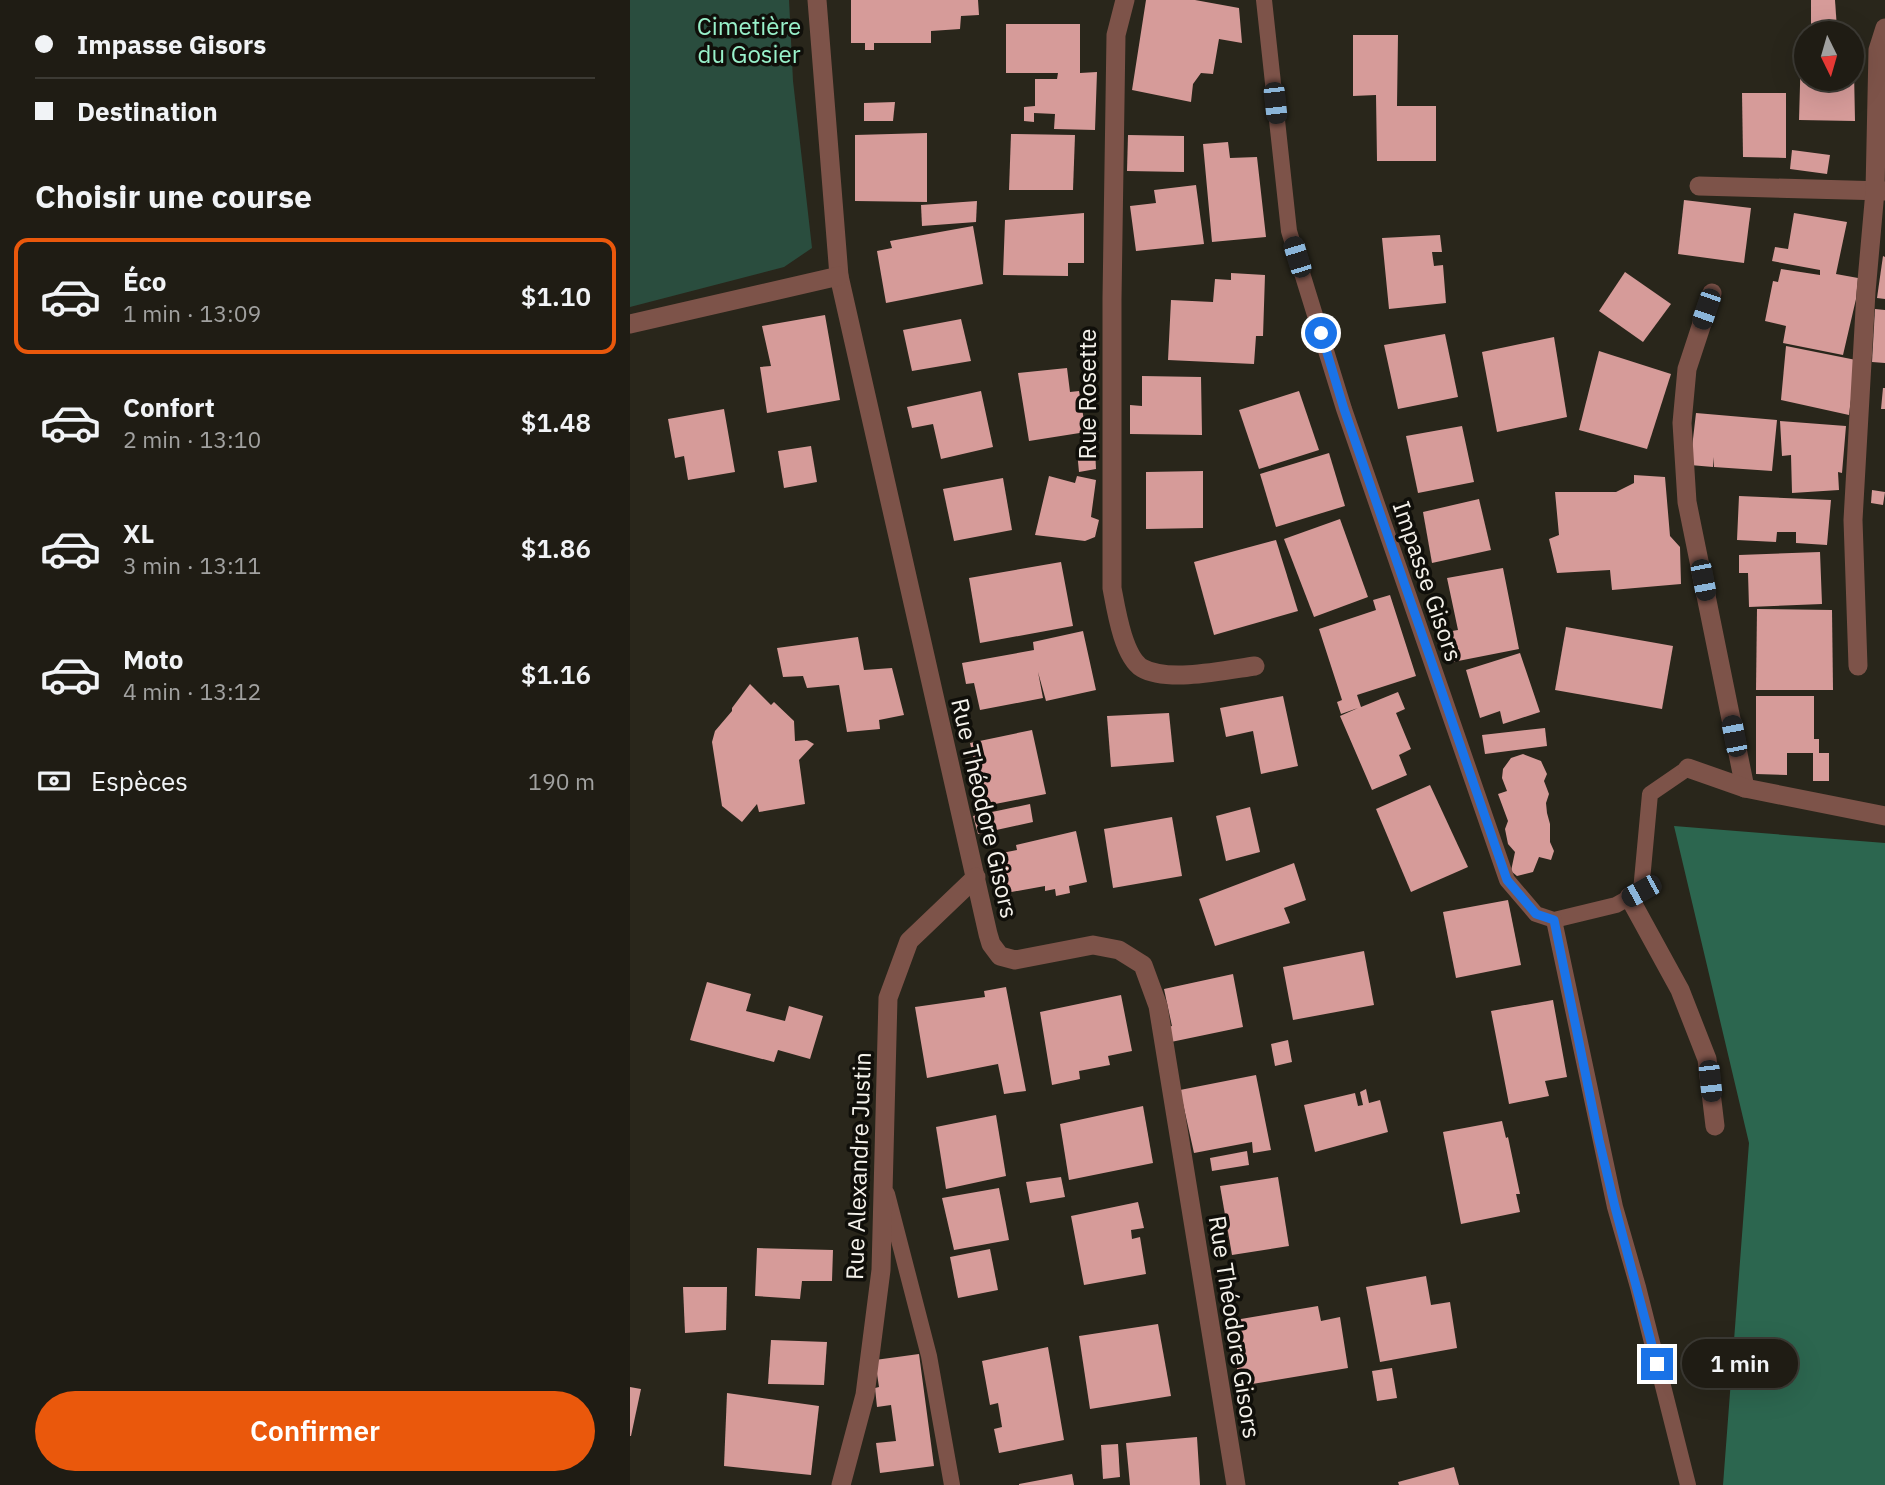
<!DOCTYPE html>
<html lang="fr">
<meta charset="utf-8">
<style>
:root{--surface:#1f1c14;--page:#2c2922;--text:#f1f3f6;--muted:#a1a1a0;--line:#3c3a34;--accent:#ea580c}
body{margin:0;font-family:"IBM Plex Sans",sans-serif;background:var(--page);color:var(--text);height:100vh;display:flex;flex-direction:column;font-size:26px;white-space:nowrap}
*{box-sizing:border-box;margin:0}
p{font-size:23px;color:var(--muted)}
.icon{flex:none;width:38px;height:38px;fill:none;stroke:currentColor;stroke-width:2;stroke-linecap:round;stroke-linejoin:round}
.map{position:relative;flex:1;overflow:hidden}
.drawer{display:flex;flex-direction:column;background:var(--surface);width:630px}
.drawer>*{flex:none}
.banner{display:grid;align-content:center;height:154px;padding:0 35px;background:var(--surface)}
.needle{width:46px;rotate:175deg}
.fabs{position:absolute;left:1164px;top:21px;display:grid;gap:14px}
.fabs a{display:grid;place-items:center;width:70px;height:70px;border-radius:50%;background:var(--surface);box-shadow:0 7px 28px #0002,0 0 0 2px var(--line);font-size:35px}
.end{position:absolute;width:32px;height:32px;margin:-16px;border:9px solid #1a73e8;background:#fff;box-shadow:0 0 0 4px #fff}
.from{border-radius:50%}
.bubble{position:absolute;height:49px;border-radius:24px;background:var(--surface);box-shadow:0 7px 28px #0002,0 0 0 2px var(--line);font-size:23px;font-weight:600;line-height:49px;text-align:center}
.car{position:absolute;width:21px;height:42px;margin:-21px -10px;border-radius:9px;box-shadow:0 0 5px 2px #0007;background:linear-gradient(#222 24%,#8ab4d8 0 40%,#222 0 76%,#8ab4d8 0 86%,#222 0)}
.banner b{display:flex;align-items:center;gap:24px;height:66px;font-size:26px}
.banner b+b{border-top:2px solid var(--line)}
.banner i{width:18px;height:18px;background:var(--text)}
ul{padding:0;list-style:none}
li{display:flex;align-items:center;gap:21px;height:116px;margin:0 14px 10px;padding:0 21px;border:4px solid transparent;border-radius:14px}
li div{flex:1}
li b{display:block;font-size:26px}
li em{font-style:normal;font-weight:600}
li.on{border-color:var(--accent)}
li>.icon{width:63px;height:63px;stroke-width:1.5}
h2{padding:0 35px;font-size:32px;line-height:84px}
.pay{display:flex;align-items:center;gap:18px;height:77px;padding:0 35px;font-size:26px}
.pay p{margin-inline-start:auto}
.cta{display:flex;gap:14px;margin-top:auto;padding:14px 35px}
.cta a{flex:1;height:80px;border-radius:42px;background:var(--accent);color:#fff;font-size:28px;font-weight:600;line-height:80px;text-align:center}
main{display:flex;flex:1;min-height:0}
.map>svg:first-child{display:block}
.green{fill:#2a4d3e}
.forest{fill:#2c664f}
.building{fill:#d69b99}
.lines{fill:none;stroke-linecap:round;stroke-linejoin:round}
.service{stroke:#7d5349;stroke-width:16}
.minor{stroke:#7d5349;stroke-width:19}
.route{stroke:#1a73e8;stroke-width:9}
.labels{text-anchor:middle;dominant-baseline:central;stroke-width:7;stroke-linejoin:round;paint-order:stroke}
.park-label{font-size:24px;fill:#99f2cb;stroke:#100f0a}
.street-label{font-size:24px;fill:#f5f2eb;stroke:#100f0a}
</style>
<main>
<section class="drawer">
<div class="banner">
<b><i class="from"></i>Impasse Gisors</b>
<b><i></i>Destination</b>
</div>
<h2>Choisir une course</h2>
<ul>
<li class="on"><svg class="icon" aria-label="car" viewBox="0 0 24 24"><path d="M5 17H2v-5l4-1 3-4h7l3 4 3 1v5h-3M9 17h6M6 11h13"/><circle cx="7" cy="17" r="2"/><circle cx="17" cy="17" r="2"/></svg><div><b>Éco</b><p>1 min · 13:09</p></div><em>$1.10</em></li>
<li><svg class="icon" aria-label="car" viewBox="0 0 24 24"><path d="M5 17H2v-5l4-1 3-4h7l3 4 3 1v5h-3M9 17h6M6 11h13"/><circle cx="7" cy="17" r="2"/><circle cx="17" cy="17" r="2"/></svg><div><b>Confort</b><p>2 min · 13:10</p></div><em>$1.48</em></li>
<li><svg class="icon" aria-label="car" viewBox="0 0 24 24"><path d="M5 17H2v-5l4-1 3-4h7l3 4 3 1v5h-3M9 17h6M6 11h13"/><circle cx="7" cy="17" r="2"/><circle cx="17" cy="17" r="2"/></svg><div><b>XL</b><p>3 min · 13:11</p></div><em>$1.86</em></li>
<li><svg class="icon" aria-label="car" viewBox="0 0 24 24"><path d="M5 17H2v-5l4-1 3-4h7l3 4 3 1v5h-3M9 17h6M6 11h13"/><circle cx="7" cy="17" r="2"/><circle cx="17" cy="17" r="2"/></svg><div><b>Moto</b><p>4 min · 13:12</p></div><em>$1.16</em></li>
</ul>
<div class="pay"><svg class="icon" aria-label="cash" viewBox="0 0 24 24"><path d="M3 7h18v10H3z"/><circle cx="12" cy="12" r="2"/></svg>Espèces<p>190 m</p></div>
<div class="cta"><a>Confirmer</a></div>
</section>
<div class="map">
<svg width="1255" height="1485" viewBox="0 0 1255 1485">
<rect width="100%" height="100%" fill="#29261b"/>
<polygon class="green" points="0,0 159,0 163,81 182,248 154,267 0,307"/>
<polygon class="forest" points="1044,826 1255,843 1255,1485 1093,1485 1119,1143"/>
<g class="building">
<polygon points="221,0 348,0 349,15 331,16 330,29 301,31 301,43 244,43 244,50 235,50 235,43 221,43"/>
<polygon points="516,0 565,0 609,8 612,43 589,39 583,74 571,73 563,84 561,102 502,90"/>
<polygon points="1181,0 1205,0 1207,29 1181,28"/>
<polygon points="376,24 450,24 450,73 467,72 465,130 424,129 425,114 404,113 404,122 394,121 394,107 405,106 405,79 427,79 428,73 376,73"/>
<polygon points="723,35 768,35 767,106 806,106 806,161 747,161 746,95 723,96"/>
<polygon points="1171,51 1176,51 1176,79 1222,79 1222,52 1226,52 1224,71 1225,121 1169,120"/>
<polygon points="1112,93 1156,93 1156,158 1113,157"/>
<polygon points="265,102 263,121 234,121 234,103"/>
<polygon points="297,133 297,202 225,201 225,135"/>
<polygon points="381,134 445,135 443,190 379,190"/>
<polygon points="498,135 554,136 554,172 497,171"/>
<polygon points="598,142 600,158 627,157 636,237 582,242 573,144"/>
<polygon points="1162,150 1200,155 1197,174 1160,169"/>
<polygon points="566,185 574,244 506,251 500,206 526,203 524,190"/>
<polygon points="1054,200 1121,208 1114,263 1048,254"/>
<polygon points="347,201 346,222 292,226 291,205"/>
<polygon points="454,213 454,263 438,263 438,276 373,275 375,220"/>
<polygon points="1164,213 1217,222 1206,274 1228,278 1226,299 1213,355 1153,343 1156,326 1135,321 1143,281 1148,282 1151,269 1190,275 1190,270 1142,261 1145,247 1158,249"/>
<polygon points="343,226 353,284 256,303 247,251 262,248 260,241"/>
<polygon points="810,235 812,252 802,252 804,266 813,265 816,303 759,309 752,238"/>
<polygon points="1253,256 1255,257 1255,299 1247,298"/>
<polygon points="995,272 1041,304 1013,342 969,311"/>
<polygon points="601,273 635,275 633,336 626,336 624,364 538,360 541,300 583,302 585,279 601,280"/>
<polygon points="1245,309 1255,310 1255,363 1242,362"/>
<polygon points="195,315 210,400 137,413 130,367 141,366 132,326"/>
<polygon points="331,319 341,361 282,371 273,330"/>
<polygon points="815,334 828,397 768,409 754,345"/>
<polygon points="924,337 937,417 867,432 852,352"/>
<polygon points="1156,346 1226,360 1219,415 1151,400"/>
<polygon points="969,351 1041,374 1017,449 949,430"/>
<polygon points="437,368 440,392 449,391 456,432 399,441 388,373"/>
<polygon points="512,376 571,377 572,435 500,434 500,405 512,406"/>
<polygon points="1253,388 1255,388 1255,409 1251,409"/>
<polygon points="351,391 363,447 311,459 303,424 282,428 277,407"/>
<polygon points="669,391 689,450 629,469 609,410"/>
<polygon points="94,409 105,472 58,480 54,456 45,458 38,419"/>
<polygon points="1066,413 1147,420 1142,471 1084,467 1084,457 1083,467 1060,465"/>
<polygon points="1150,421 1216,426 1212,473 1208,472 1209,490 1162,493 1161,455 1152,456"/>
<polygon points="832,426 844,482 788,493 776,436"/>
<polygon points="181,446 187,482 154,488 148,451"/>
<polygon points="465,448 466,469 449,472 447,451"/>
<polygon points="699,453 715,506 646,527 630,474"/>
<polygon points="573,471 573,528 516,529 516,472"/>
<polygon points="1004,475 1035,477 1040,536 1050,547 1051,584 982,590 980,570 927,573 919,539 929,535 925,492 986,492 1004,483"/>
<polygon points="419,476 445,483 447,476 466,480 461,517 469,520 465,537 455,541 405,535"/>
<polygon points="373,478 382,530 324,541 313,489"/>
<polygon points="1242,490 1255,492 1253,505 1241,503"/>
<polygon points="1109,496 1201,500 1197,545 1166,543 1166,532 1147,532 1146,542 1107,540"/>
<polygon points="849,499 861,550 802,563 793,512"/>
<polygon points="710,519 738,597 684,617 654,539"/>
<polygon points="646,540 668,611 584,635 564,562"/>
<polygon points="1190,552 1192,604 1119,607 1118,573 1109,573 1109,555"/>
<polygon points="431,562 443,626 350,643 339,578"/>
<polygon points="873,568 889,649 823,662 816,632 828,630 817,578"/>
<polygon points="760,595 786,676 727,695 731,707 768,692 775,709 766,713 781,749 769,755 777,775 742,790 710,716 728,708 711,714 707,702 712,700 689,629 746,610 743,600"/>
<polygon points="1127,609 1202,610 1203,690 1126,690"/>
<polygon points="936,627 1043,646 1032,709 925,690"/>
<polygon points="453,631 466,690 416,701 408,672 413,698 350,710 344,683 336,684 332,663 404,650 403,642"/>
<polygon points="228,637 234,670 262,668 274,715 249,720 250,729 217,732 209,685 177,688 173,676 153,677 147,648"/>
<polygon points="890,653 910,712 873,724 870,711 850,718 836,670"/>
<polygon points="120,684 141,705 144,702 164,721 165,741 177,740 184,744 169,760 175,804 129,812 127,804 112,822 92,806 82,742 85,731 102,711 102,708"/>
<polygon points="653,696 668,766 631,774 623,731 596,737 590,708"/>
<polygon points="1126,696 1184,696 1184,739 1189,739 1189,753 1199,753 1199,781 1183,781 1183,753 1157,753 1157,775 1126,774"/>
<polygon points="539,713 544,762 481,767 477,716"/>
<polygon points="915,728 917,746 855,754 852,735"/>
<polygon points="402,730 416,794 355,806 340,743"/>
<polygon points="893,754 911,761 917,774 914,781 919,794 916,803 917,813 920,824 920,842 924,851 921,860 909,857 903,872 887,876 881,871 885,852 878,844 875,829 878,821 868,794 877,791 872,778 873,769 881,758"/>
<polygon points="800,785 838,867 781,892 746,809"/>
<polygon points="400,804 403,822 348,834 343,816"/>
<polygon points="620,807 630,852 596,861 586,816"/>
<polygon points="542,817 552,876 483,888 474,829"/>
<polygon points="446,831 457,882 439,886 440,893 426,896 425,889 415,891 415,886 376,893 367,854 387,850 386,845"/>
<polygon points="664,863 676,900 654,908 660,923 585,946 569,899"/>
<polygon points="878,900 891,965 826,978 813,912"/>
<polygon points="734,951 744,1005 663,1020 653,967"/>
<polygon points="603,974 613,1027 541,1042 538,1027 542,1026 534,989"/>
<polygon points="77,982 121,994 116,1011 155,1021 159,1006 193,1016 180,1059 148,1050 144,1062 60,1040"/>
<polygon points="376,987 396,1091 374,1094 368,1064 297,1078 285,1007 355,997 354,991"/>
<polygon points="491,995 502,1051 478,1056 480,1065 449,1071 450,1079 422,1085 410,1012"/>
<polygon points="923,1000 937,1077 915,1081 919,1096 879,1104 861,1011"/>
<polygon points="658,1040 662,1062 645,1066 641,1044"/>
<polygon points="626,1075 641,1150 623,1153 622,1142 564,1153 550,1090"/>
<polygon points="736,1089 739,1103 750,1100 758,1132 685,1152 674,1105 725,1093 728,1106 733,1105 730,1092"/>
<polygon points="513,1106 523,1163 439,1180 430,1124"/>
<polygon points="366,1115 376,1176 316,1189 306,1127"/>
<polygon points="872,1121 876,1138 878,1137 890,1194 886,1194 890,1212 831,1224 813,1132"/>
<polygon points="617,1151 619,1165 582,1171 580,1158"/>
<polygon points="431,1177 435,1197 400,1203 396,1182"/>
<polygon points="648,1177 659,1246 602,1255 590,1186"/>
<polygon points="369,1188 379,1240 324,1250 312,1198"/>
<polygon points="508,1202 514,1228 501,1230 502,1239 510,1237 516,1274 454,1285 441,1216"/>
<polygon points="127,1248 203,1250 202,1281 172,1281 170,1299 125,1296"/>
<polygon points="360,1249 368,1290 328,1298 320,1257"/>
<polygon points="796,1276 801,1305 820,1302 827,1348 750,1362 736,1287"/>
<polygon points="53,1287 97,1287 96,1330 55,1333"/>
<polygon points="688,1306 691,1321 710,1317 718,1368 610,1386 599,1321"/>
<polygon points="528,1324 541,1396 460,1409 449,1336"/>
<polygon points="141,1340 197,1342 194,1385 138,1384"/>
<polygon points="418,1347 434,1440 369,1453 364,1429 372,1427 368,1403 360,1405 352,1361"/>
<polygon points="289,1354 304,1466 250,1473 246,1443 266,1441 261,1405 247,1407 245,1388 249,1387 245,1360"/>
<polygon points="762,1368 767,1398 747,1401 742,1371"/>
<polygon points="0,1387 11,1389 1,1436 0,1436"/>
<polygon points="97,1393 189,1406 181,1475 94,1466"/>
<polygon points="567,1437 570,1485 500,1485 496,1443"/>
<polygon points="488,1444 490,1477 473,1479 471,1445"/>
<polygon points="824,1467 829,1485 769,1485 768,1482"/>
<polygon points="442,1474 444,1485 389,1485 389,1484"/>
</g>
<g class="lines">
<g class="service">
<polyline points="634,0 659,231 714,409 877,880 906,914 924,920 986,905 1011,891 1020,794 1058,768"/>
<polyline points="924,920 985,1207 1008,1287 1058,1485"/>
<polyline points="257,1194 299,1356 322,1485"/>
</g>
<g class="minor">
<polyline points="187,0 209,276 358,934 361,944 370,956 385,960 463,945 489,950 513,965 528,1006 606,1485"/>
<path d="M495,0L486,35L482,299V588C486,609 493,656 512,668C538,683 597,670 625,666"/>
<polyline points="1069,186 1255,191"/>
<polyline points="1082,293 1057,369 1052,423 1057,502 1115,788"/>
<polyline points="0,324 209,276"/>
<polyline points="1228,666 1223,520 1236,292 1245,191 1248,50 1255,28"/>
<polyline points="1058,768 1115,788 1255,816"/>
<polyline points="999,897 1050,990 1077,1059 1085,1126"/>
<polyline points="211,1485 235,1395 251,1270 258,998 279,941 346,877"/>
</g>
</g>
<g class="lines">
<polyline class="route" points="691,333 714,409 877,880 906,914 924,920 969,1140 985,1207 1027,1364"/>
</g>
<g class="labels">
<g class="park-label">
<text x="119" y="26">Cimetière<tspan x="119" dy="28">du Gosier</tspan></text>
</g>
<g class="street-label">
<text transform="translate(457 394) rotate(-90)">Rue Rosette</text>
<text transform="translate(798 581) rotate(71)">Impasse Gisors</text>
<text transform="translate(355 808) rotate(77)">Rue Théodore Gisors</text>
<text transform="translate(228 1166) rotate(-88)">Rue Alexandre Justin</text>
<text transform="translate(605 1327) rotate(81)">Rue Théodore Gisors</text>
</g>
</g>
</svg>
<div class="fabs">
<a><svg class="needle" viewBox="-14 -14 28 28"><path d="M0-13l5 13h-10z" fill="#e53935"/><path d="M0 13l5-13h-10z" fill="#a1a1a0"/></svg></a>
</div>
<i class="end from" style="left:691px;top:333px"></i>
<i class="end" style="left:1027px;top:1364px"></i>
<div class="bubble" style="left:1052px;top:1339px;width:116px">1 min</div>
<i class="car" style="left:645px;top:103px;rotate:174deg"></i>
<i class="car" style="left:667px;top:257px;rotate:343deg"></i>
<i class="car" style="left:1076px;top:309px;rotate:199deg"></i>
<i class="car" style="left:1073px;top:580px;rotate:169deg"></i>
<i class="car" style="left:1104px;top:736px;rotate:349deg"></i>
<i class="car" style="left:1011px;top:891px;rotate:241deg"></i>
<i class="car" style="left:1080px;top:1081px;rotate:174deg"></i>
</div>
</main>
